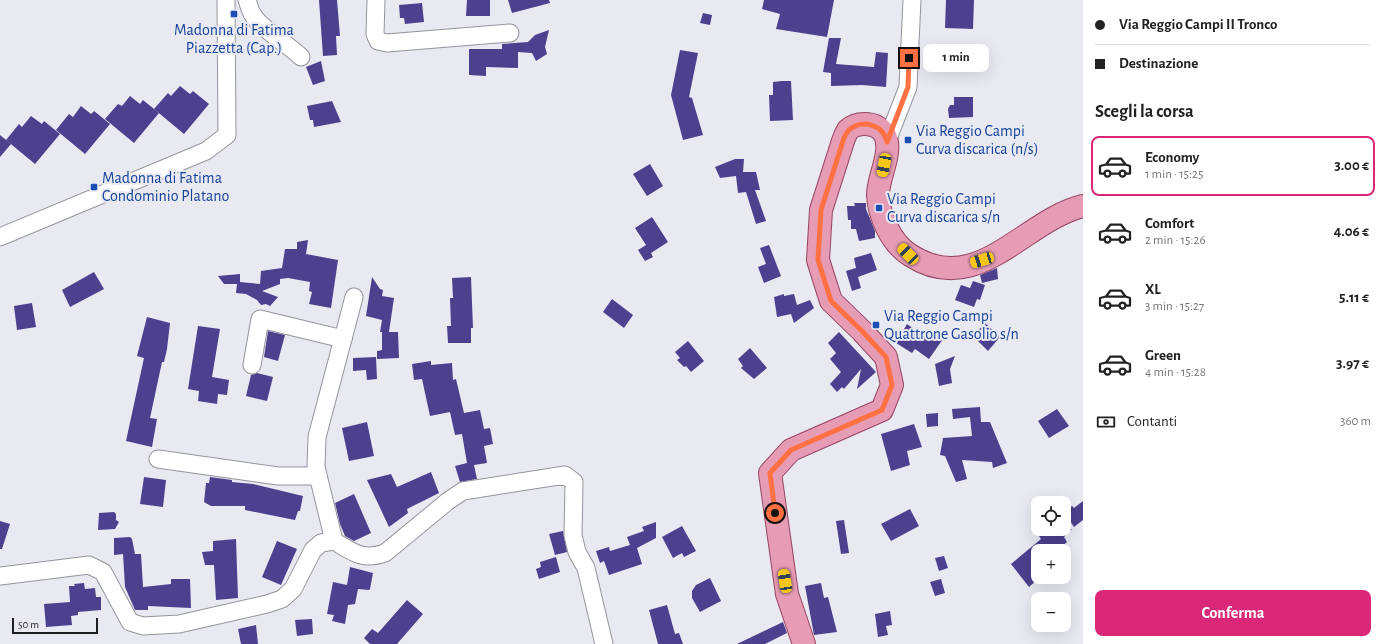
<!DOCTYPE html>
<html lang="it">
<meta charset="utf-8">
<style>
:root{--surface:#fff;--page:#f6f6f6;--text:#222;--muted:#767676;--line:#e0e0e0;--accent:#db2777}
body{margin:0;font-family:"Alegreya Sans",sans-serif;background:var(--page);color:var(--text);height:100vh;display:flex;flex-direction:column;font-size:15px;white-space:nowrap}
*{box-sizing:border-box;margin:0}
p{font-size:13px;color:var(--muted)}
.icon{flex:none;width:22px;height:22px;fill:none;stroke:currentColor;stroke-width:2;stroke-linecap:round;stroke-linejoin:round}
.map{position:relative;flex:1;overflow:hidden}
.panel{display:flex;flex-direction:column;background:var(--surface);width:300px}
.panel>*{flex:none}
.hud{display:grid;align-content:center;height:88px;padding:0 12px;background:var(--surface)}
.tools{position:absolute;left:1031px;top:496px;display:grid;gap:8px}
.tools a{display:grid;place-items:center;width:40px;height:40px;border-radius:8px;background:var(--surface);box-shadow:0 4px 16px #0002;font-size:20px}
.scale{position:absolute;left:12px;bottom:10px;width:86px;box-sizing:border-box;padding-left:4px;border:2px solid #1e1e22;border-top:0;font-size:11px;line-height:14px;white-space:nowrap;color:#1e1e22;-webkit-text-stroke:3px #e9e9f2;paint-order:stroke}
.end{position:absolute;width:18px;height:18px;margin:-9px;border:5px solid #ff7043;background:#111;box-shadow:0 0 0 2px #111}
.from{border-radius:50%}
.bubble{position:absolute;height:28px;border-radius:8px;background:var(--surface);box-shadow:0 4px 16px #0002;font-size:13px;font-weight:700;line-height:28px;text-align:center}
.car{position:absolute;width:12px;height:24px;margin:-12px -6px;border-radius:5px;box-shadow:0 0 3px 1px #0007;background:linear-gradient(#f5c518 24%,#345 0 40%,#f5c518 0 76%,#345 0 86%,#f5c518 0)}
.hud b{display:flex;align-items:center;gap:14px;height:38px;font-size:15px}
.hud b+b{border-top:1px solid var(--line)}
.hud i{width:10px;height:10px;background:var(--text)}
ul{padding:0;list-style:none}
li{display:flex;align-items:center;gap:12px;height:60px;margin:0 8px 6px;padding:0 4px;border:2px solid transparent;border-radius:8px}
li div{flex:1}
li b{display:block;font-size:15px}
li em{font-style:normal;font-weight:700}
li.selected{border-color:var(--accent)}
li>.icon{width:36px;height:36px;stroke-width:1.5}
h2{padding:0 12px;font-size:18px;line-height:48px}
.pay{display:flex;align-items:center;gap:10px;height:44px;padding:0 12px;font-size:15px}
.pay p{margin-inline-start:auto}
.primary-button{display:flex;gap:8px;margin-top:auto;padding:8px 12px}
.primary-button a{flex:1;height:46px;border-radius:8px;background:var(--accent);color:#fff;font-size:16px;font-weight:700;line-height:46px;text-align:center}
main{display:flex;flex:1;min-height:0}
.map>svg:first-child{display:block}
.building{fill:#4d408f}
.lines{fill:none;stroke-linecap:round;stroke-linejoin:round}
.minor-casing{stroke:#94949c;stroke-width:19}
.major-casing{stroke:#964561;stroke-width:24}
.minor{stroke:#fff;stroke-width:17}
.major{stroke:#e79cb5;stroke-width:22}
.route{stroke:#ff7043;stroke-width:5}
.transit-dot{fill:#1a4fb4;stroke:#e9e9f2;stroke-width:1.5}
.labels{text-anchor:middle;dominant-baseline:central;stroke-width:4;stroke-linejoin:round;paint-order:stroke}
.transit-label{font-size:16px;fill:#164399;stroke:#e9e9f2;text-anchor:start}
</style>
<main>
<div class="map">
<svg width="1083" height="644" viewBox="0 0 1083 644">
<rect width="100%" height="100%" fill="#e9e9f2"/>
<g class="building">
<polygon points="319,0 337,0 340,36 336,36 337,55 323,56"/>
<polygon points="467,0 490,0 490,16 466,16"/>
<polygon points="508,0 549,0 550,3 512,13"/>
<polygon points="764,0 834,0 827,37 776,29 780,14 762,9"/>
<polygon points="946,0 974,0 973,29 945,28"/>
<polygon points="422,3 424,22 405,24 404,18 400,18 399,5"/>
<polygon points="703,13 712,15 710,25 700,23"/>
<polygon points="549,30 545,47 547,54 536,61 532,53 518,52 518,68 486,67 486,76 469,75 469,49 502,49 502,44 528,42 535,35"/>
<polygon points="829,38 841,38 836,64 874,67 876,52 888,53 886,87 862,85 831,86 831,73 823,72"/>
<polygon points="680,50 698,53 689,97 692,98 703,135 683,140 671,95"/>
<polygon points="321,61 325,81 313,85 306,67"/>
<polygon points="782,81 791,81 793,120 770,121 769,95 773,95 773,82"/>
<polygon points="180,86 190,94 193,91 209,104 184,134 154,109 168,93 171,96"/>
<polygon points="130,96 140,104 143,100 159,113 134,143 105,119 118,104 122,106"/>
<polygon points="954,97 973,97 973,117 949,118 948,109 950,105 954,105"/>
<polygon points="332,101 341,122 314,127 313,120 310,120 307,106"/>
<polygon points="81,106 91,114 94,111 110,124 85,154 56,130 69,114 73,117"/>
<polygon points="31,116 42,124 44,121 60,134 35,164 6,140 19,124 22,127"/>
<polygon points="0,135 11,144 0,157"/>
<polygon points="735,159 744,159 743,172 756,172 760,190 755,190 766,221 756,224 746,192 738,193 736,176 720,178 715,167"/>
<polygon points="650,164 663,186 647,196 633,174"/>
<polygon points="854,203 866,203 866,209 875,231 875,238 859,241 856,229 851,229 851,220 848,220 847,206 855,206"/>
<polygon points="652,217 668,242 651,253 653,257 645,261 638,250 646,245 635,228"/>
<polygon points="308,240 306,254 338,260 331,308 309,304 312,292 309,291 310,282 288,278 280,279 280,284 262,291 278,297 270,306 266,304 261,305 257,300 246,294 236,293 237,284 224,284 218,276 240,274 240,282 260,284 261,271 282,268 285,249 297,249 297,242"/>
<polygon points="769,245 781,276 764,283 758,267 766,264 760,248"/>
<polygon points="871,253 877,270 858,277 861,288 852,291 846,271 856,268 854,258"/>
<polygon points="997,268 998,279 982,283 980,275"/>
<polygon points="94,272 104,289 70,307 62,290"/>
<polygon points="372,277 380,289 383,290 382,296 394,298 389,332 387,332 398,332 399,358 377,359 377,351 382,350 382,332 380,332 382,320 366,316"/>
<polygon points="471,277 473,328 471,328 471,343 448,343 447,326 451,326 450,298 453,298 452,278"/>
<polygon points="973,281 985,285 980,300 977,299 974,307 955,300 961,285 970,288"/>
<polygon points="784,294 784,296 794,294 797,305 810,300 814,308 794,323 791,314 777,317 774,297"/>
<polygon points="612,299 633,315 624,328 603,312"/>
<polygon points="32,303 36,327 17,330 14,306"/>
<polygon points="147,317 170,323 167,349 164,362 162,362 150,418 157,419 152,447 126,441 144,358 137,356"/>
<polygon points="985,323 1000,337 988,351 973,336"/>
<polygon points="907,324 924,336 928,329 943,339 929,359 915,349 912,353 896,343"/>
<polygon points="198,326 220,329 212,377 229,380 227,395 218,394 217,404 198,401 199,391 188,389"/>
<polygon points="268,331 285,335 278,361 264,357"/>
<polygon points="839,332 876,372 857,389 861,369 844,389 842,387 837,392 830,384 841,372 830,359 836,353 828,343"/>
<polygon points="688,341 704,361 691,372 686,366 684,367 677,360 680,358 675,352"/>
<polygon points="750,348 767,368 754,379 741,368 743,366 738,359"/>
<polygon points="955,356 950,369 952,383 939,386 935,364"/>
<polygon points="376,357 377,379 367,380 366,370 353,371 353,358"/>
<polygon points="431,361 431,365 452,363 453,380 456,379 464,413 480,410 484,429 490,428 493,444 484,446 487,463 474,465 477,479 460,482 455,466 467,463 462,434 455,435 450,412 430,416 422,379 414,380 412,364"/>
<polygon points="257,373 273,377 267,401 246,396 251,375"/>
<polygon points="980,407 981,422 990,422 1007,463 993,468 992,462 962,460 967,479 956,482 945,456 940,455 943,438 972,436 970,417 953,419 952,409"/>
<polygon points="1057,409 1069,426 1049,438 1038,421"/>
<polygon points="938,413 938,426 927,427 926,414"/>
<polygon points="367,422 374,456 349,461 342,428"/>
<polygon points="914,424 922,447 907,451 910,465 891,471 881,434"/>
<polygon points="431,472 439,493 407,509 408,513 389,527 367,480 391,474 397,487"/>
<polygon points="144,477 166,480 163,507 140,504"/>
<polygon points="210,477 232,480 232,482 253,484 303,496 300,511 298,511 295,520 245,510 245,506 211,506 204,502 206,483 209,483"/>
<polygon points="354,494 371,533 354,541 345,536 340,524 335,503"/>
<polygon points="1083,501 1083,520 1074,527 1064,512 1072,506 1074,508"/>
<polygon points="910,509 919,526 891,541 881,524"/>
<polygon points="114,512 116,514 116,520 119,522 115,529 98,530 99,513"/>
<polygon points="844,520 849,553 841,554 836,521"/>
<polygon points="0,521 10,524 2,549 0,549"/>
<polygon points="656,522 656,538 637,548 642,564 609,575 604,561 600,563 596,551 609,547 610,551 630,545 627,537 644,531 642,527"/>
<polygon points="682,526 696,551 684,557 682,553 673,558 662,537"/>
<polygon points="1034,529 1072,529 1064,537 1067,542 1056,551 1038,551 1038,579 1029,587 1011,564 1041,539"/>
<polygon points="563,531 567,552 555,555 549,534"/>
<polygon points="130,537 132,539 135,554 141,554 143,587 171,584 171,579 190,579 191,608 148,606 148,610 135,610 125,587 123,554 114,555 114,538"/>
<polygon points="236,539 238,598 216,600 214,565 205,565 202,552 213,551 213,541"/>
<polygon points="277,541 297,549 281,585 262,577"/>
<polygon points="944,556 948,568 939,571 935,558"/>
<polygon points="556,557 560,572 539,579 536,569 541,567 540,562"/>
<polygon points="350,567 373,573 370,589 369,590 358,589 355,604 348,605 345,624 332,621 334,615 327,614 333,582 347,585"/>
<polygon points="710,578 721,601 700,612 692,598 692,591 696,585"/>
<polygon points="941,579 945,593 935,596 930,582"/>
<polygon points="84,583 85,589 95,588 96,597 101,597 101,610 78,612 78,615 71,616 72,625 46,627 44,604 70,602 69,586 75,586 74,584"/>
<polygon points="821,583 824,598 828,597 837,632 814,635 805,586"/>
<polygon points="407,600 423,614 397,644 370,644 364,638 372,629 378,633"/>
<polygon points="667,605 675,634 679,633 683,644 658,644 649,610"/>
<polygon points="890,611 892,625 880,627 886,626 888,635 878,637 875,614"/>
<polygon points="312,619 313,634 297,636 295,620"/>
<polygon points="783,622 787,633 765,644 737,644"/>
<polygon points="256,625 258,644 241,644 238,629"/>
</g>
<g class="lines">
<defs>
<g id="minor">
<path d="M247,0C249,5 250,11 253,15C260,28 289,45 301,57"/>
<polyline points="376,0 375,34 378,41 387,43 510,33"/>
<polyline points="887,141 908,87 912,0"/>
<polyline points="0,237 206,151 227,135 226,0"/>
<polyline points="252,365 260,319 343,339"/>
<polyline points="158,459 278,476 318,476"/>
<polyline points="334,541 316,467 317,437 354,297"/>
<path d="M0,576L89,565L103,572L130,622L143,626L179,624L267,604L282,599L293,589L313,550L321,543L334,541C353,552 362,561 385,553L448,501L463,491L565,475L574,482L573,535L577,552L586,568L604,644"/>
</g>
<path id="major" d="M804,644L787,594L770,473L791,450L882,410L892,385L886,357L862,331L831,301L818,260L821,210L843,141C844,138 846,133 848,130C858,121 879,122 885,135C893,153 878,176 878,195C879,216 891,243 910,255C977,299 1024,220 1083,206"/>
</defs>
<use href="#minor" class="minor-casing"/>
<use href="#major" class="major-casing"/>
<use href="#minor" class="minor"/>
<use href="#major" class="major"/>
</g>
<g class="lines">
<path class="route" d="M775,513L770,473L791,450L882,410L892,385L886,357L862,331L831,301L818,260L821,210L843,141C844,138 846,133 849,130C862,119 883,124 887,142L908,87L909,58"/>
</g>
<g class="transit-dot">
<rect x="230" y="10" width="8" height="8" rx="2"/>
<rect x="904" y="136" width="8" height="8" rx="2"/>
<rect x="90" y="183" width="8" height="8" rx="2"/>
<rect x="875" y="204" width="8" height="8" rx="2"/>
<rect x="872" y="321" width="8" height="8" rx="2"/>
</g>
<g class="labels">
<g class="transit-label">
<text x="234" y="30" text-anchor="middle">Madonna di Fatima<tspan x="234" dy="18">Piazzetta (Cap.)</tspan></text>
<text x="916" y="131">Via Reggio Campi<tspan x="916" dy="18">Curva discarica (n/s)</tspan></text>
<text x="102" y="178">Madonna di Fatima<tspan x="102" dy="18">Condominio Platano</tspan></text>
<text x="887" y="199">Via Reggio Campi<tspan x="887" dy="18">Curva discarica s/n</tspan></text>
<text x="884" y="316">Via Reggio Campi<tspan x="884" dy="18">Quattrone Gasolio s/n</tspan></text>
</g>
</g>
</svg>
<div class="tools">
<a><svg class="icon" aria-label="locate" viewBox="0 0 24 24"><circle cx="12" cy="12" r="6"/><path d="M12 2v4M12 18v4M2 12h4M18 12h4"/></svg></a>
<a>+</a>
<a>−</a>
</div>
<div class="scale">50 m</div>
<i class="end from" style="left:775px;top:513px"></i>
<i class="end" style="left:909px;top:58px"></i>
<div class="bubble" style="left:923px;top:44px;width:66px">1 min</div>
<i class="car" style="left:884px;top:165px;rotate:191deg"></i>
<i class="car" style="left:908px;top:254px;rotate:316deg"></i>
<i class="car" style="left:982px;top:260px;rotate:253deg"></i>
<i class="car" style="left:785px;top:581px;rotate:351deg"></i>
</div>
<section class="panel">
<div class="hud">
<b><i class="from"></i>Via Reggio Campi II Tronco</b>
<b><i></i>Destinazione</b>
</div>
<h2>Scegli la corsa</h2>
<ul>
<li class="selected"><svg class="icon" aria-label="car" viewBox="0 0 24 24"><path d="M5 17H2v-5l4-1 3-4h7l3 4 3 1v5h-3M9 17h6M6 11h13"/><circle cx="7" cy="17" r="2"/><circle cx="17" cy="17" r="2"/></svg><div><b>Economy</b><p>1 min · 15:25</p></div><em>3.00 €</em></li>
<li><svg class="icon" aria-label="car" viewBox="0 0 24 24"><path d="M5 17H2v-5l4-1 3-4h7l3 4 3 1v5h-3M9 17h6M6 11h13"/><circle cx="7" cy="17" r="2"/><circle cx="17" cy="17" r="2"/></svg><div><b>Comfort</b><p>2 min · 15:26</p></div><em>4.06 €</em></li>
<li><svg class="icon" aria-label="car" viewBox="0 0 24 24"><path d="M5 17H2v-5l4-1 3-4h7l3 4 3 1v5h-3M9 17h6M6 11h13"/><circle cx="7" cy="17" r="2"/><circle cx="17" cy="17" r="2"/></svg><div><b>XL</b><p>3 min · 15:27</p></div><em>5.11 €</em></li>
<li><svg class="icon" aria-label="car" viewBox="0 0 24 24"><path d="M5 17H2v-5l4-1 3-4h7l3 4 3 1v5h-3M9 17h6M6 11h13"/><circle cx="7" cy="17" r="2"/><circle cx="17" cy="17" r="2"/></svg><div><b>Green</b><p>4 min · 15:28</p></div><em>3.97 €</em></li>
</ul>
<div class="pay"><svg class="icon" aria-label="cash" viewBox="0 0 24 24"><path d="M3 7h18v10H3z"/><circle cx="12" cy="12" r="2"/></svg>Contanti<p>360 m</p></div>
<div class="primary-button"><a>Conferma</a></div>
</section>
</main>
